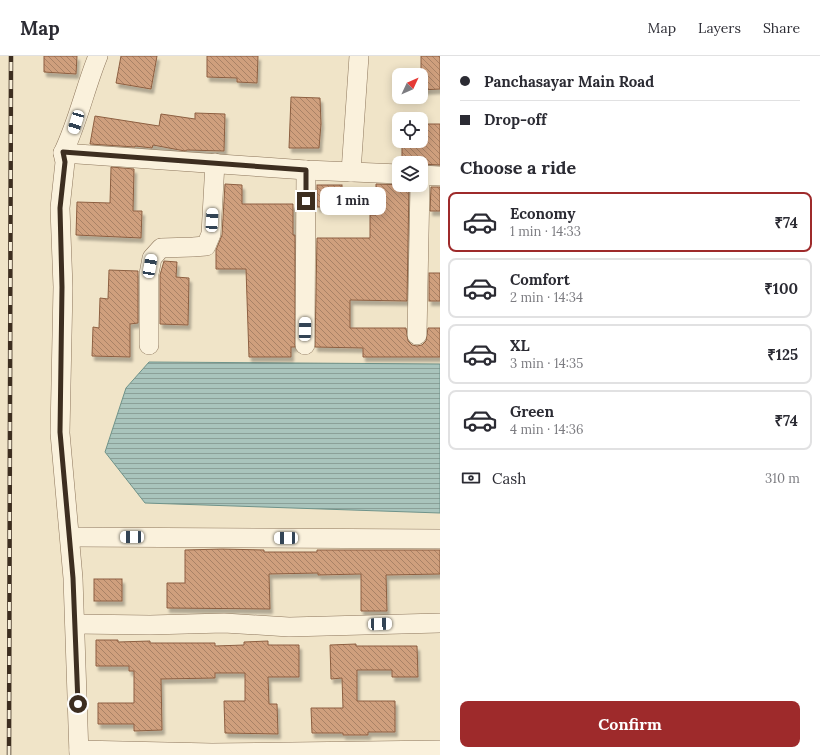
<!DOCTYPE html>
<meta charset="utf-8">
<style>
:root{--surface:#fff;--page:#f7f7f7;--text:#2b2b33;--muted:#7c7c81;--line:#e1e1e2;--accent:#9e2a2b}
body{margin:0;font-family:Lora,serif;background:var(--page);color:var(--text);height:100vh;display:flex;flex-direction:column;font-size:15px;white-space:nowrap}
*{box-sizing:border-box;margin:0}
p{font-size:13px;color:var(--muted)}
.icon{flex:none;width:22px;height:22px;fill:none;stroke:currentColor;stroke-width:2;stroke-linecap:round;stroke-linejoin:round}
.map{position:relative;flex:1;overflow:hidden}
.sheet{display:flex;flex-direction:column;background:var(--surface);width:380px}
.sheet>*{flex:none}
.banner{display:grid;align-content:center;height:88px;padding:0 20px;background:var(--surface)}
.needle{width:26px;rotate:46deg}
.buttons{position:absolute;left:392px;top:12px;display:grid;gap:8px}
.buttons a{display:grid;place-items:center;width:36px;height:36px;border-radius:8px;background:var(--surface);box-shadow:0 2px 10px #0003;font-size:20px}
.end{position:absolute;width:18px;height:18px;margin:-9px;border:5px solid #3d2e20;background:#fff;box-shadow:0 0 0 2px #fff}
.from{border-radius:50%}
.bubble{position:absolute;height:28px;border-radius:8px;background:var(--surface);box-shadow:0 2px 10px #0003;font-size:13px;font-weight:700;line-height:28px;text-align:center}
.car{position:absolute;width:12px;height:24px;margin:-12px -6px;border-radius:5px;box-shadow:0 0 3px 1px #0007;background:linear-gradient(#fff 24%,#345 0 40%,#fff 0 76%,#345 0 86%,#fff 0)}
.banner b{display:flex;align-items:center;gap:14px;height:38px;font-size:15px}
.banner b+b{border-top:1px solid var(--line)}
.banner i{width:10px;height:10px;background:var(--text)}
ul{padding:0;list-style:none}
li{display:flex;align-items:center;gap:12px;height:60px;margin:0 8px 6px;padding:0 12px;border:2px solid var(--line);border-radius:8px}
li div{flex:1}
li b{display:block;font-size:15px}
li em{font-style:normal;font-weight:700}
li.selected{border-color:var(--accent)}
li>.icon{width:36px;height:36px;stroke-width:1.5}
h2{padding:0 20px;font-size:18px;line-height:48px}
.pay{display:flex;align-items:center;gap:10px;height:44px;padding:0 20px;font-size:15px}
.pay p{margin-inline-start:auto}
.primary-button{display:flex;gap:8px;margin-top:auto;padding:8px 20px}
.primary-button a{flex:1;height:46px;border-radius:8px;background:var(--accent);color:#fff;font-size:16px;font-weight:700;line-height:46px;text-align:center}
header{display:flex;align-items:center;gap:24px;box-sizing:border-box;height:56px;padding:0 20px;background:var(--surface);border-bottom:1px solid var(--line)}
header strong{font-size:19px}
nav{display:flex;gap:22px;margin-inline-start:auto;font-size:14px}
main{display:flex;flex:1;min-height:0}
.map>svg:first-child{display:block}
.water{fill:url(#water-rules);stroke:#6f938a}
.building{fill:url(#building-back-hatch);stroke:#8d5f41;filter:url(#shadow)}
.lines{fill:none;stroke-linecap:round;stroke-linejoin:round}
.minor-casing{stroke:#8d765c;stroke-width:20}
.minor{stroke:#faf1dc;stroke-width:19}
.rail-casing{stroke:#3d2e20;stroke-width:4.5}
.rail{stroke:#f7eed8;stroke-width:3;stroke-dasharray:9;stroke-linecap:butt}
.route{stroke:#3d2e20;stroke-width:5}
</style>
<header>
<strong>Map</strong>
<nav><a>Map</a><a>Layers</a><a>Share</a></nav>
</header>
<main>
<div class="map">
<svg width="440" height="699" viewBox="0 0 440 699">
<defs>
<pattern id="water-rules" width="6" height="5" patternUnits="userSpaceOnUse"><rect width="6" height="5" fill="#a9c4bc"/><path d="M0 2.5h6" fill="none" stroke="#8ba098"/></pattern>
<pattern id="building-back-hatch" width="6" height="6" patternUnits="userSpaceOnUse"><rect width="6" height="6" fill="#cf9f7d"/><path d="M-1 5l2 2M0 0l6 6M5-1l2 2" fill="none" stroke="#a98266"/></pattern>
<filter id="shadow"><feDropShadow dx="2.5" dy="4.5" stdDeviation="1" flood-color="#0004"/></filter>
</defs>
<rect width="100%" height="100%" fill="#f0e4c8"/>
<polygon class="water" points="149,306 440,308 440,457 145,447 105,396 126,332"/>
<g class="building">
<polygon points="44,0 77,0 76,18 44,16"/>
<polygon points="121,0 157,0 151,33 116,27"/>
<polygon points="207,0 258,0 257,27 237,26 237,22 207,21"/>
<polygon points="421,0 440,0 440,33 421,34"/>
<polygon points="291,41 320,42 321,68 319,92 289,92"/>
<polygon points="195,57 225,58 224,95 187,94 185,95 153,89 152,92 135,90 135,91 90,88 95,60 159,70 161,58 195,63"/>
<polygon points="421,68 440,68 440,109 402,107 402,85 421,85"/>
<polygon points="111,111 134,113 133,155 142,155 141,182 76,179 77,146 110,147"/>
<polygon points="225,128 242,129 242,148 293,148 293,179 295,179 295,291 291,291 291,301 249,301 246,213 216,213 216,194 222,179"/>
<polygon points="376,128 409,129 407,245 350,244 350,272 406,272 408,285 412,289 417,290 422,289 426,285 428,272 440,272 440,301 363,301 363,292 315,291 317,182 370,182 370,159 376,159"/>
<rect x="317" y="129" width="25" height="22"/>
<polygon points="431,131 440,131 440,155 430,155"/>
<polygon points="164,205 177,206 176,221 189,222 188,269 160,268 160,219"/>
<polygon points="109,214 138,215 138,267 130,268 130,301 92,300 93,271 99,272 100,242 108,243"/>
<rect x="429" y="217" width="11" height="28"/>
<polygon points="222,493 264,494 264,496 317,496 317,494 440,494 440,518 386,519 387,555 361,555 361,518 318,519 318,517 269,518 270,553 167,552 167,527 185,527 185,494"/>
<rect x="94" y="523" width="28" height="22"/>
<polygon points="96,584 118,584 118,586 150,585 150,587 215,587 215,590 244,589 244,586 268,585 268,589 299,589 299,621 268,621 269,648 277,648 278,678 225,677 224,645 245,645 245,617 215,617 215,622 161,623 162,674 134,675 134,668 98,668 98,647 134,647 134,615 129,615 129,610 96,610"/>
<polygon points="356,588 356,590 417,590 418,621 392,621 392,614 357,614 357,645 395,645 395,676 368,676 368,679 343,679 343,677 312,677 311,652 343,652 342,622 331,623 330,589"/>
</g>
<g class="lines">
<defs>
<g id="minor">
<polyline points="63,97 306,114 399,118"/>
<polyline points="351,116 359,0"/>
<polyline points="421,119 440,120"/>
<polyline points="417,279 420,129"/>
<polyline points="149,289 149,218 152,202 161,192 193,191 206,190 211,178 215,107"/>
<polyline points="305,289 306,114"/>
<polyline points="70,481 440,483"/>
<polyline points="75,568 150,569 224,567 289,571 440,567"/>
<polyline points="79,694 212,697 440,694"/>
<path d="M79,699L73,522L60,377L63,231L60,152L65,106L63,97C78,66 85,32 98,0"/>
</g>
</defs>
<use href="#minor" class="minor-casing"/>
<use href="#minor" class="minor"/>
<defs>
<polyline id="rail" points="9,699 11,0"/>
</defs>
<use href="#rail" class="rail-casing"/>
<use href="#rail" class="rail"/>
</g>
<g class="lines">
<polyline class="route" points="78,648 73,522 60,376 62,231 60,152 65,106 63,96 306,114 306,145"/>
</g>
</svg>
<div class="buttons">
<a><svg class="needle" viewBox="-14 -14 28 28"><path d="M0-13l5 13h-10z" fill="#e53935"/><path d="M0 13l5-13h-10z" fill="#7c7c81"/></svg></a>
<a><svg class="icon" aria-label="locate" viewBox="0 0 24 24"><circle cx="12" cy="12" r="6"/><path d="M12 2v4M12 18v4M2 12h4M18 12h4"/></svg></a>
<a><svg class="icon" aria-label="layers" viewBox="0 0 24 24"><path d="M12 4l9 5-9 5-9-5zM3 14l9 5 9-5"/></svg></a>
</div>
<i class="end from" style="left:78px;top:648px"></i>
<i class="end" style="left:306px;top:145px"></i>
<div class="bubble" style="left:320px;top:131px;width:66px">1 min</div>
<i class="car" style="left:76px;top:66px;rotate:197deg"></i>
<i class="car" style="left:212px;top:164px;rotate:3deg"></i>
<i class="car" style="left:150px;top:210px;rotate:10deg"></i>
<i class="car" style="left:305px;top:273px;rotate:1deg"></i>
<i class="car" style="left:132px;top:481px;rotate:270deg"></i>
<i class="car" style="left:286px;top:482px;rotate:270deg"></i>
<i class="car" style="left:380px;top:568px;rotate:88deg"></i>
</div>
<section class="sheet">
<div class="banner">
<b><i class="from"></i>Panchasayar Main Road</b>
<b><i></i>Drop-off</b>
</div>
<h2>Choose a ride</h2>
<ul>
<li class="selected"><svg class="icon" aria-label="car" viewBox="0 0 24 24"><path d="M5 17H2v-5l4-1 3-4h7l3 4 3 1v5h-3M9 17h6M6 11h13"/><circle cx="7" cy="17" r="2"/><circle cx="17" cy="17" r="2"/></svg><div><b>Economy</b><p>1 min · 14:33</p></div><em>₹74</em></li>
<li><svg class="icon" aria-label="car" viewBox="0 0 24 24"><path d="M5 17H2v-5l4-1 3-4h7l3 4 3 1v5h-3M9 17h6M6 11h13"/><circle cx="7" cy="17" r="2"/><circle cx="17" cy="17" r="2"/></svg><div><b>Comfort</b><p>2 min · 14:34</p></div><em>₹100</em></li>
<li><svg class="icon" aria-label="car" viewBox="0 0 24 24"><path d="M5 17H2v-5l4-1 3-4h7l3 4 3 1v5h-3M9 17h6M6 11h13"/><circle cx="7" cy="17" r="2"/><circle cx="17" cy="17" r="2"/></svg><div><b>XL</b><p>3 min · 14:35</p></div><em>₹125</em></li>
<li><svg class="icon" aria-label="car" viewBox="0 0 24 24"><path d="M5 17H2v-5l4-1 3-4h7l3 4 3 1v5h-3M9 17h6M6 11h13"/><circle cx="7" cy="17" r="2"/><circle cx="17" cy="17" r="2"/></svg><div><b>Green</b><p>4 min · 14:36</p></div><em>₹74</em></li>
</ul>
<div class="pay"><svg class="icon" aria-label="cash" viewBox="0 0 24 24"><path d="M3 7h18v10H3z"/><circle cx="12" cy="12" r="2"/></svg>Cash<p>310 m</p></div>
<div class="primary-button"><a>Confirm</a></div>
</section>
</main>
